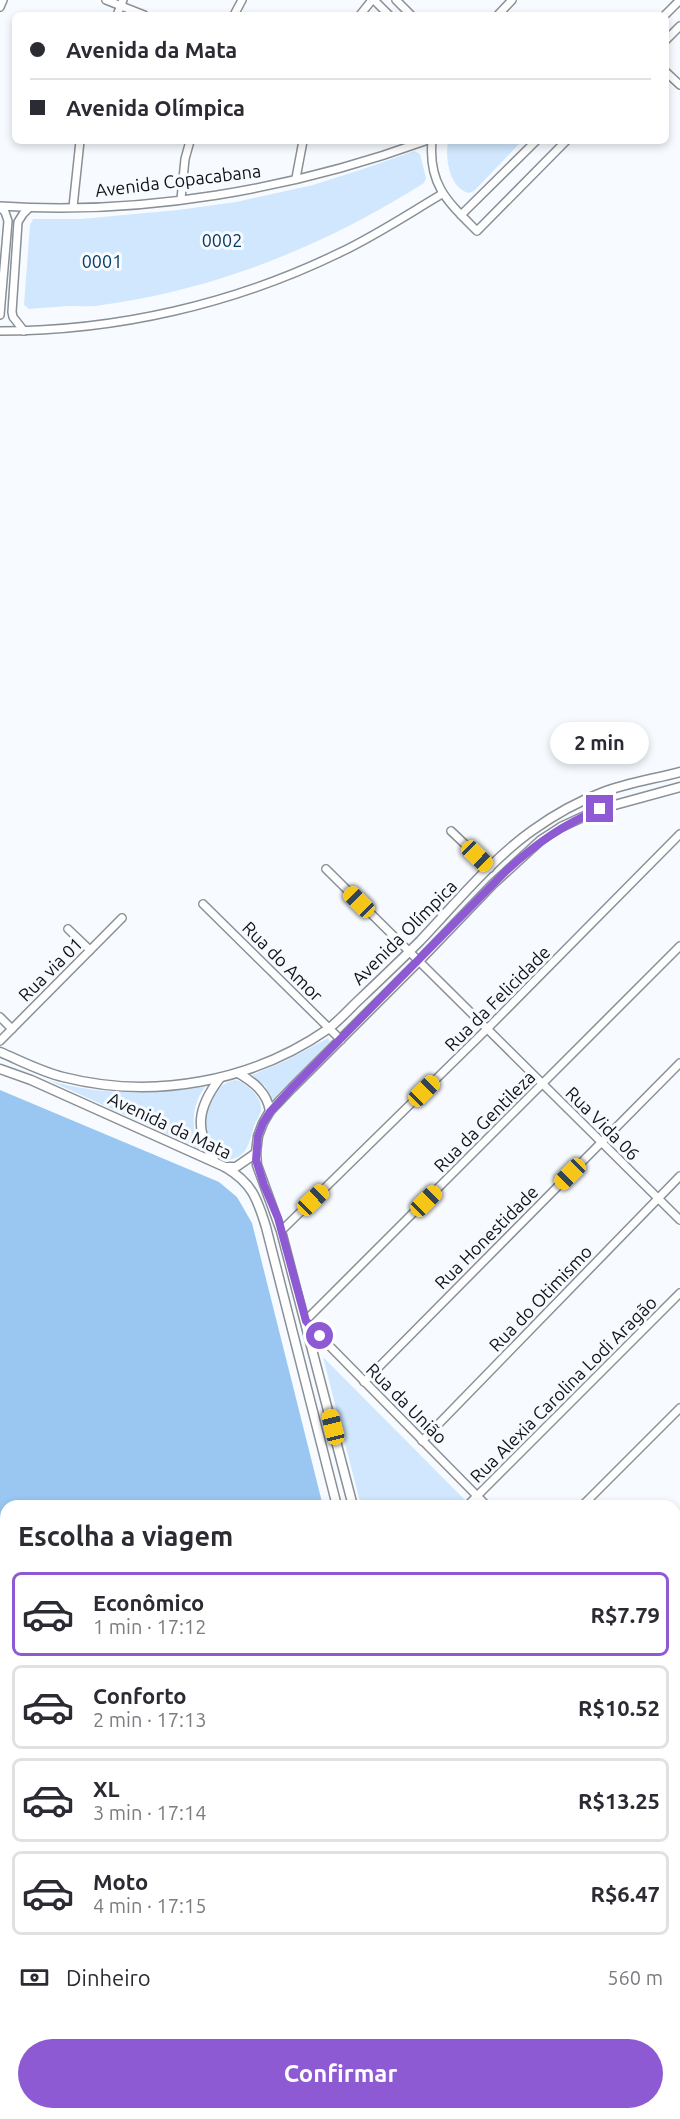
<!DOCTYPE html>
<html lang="pt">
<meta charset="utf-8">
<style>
:root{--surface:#fff;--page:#f7f7f7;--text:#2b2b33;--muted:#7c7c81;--line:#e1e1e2;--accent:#8e5ad3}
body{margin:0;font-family:Ubuntu,sans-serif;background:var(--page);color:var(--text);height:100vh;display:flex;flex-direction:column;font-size:22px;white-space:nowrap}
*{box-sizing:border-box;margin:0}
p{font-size:20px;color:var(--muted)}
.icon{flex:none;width:33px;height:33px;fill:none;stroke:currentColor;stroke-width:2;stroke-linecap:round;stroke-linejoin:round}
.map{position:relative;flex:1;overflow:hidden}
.side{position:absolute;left:0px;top:1500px;width:681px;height:620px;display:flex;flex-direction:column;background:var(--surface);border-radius:18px 18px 0 0;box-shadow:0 3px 9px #0003}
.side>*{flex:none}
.banner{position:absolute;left:12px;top:12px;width:657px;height:132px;border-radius:9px;box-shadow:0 3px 9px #0003;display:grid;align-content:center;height:132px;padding:0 18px;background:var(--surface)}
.end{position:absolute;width:27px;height:27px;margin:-14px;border:8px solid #8e5ad3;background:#fff;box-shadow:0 0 0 3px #fff}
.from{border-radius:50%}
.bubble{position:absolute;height:42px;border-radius:21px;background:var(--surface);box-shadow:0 3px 9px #0003;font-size:20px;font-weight:600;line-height:42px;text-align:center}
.car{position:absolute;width:18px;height:36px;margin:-18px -9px;border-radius:8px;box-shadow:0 0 4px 2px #0007;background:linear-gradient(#f5c518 24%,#345 0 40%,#f5c518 0 76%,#345 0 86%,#f5c518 0)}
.banner b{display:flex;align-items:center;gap:21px;height:57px;font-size:22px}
.banner b+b{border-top:2px solid var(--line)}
.banner i{width:15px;height:15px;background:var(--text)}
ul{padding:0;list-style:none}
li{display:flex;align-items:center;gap:18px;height:84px;margin:0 12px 9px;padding:0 6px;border:3px solid var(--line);border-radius:9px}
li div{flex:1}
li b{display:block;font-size:22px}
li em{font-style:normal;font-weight:600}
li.selected{border-color:var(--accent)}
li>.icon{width:54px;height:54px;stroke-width:1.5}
h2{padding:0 18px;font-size:27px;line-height:72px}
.pay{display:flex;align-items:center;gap:15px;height:66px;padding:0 18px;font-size:22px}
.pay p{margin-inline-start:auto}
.cta{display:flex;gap:12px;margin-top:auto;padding:12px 18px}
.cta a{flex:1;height:69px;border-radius:36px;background:var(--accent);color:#fff;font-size:24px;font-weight:600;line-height:69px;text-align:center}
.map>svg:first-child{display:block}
.green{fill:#d0e7fd}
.forest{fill:#9ac7f1}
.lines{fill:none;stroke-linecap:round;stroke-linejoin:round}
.minor-casing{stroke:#899096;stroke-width:10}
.tertiary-casing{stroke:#899096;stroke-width:11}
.minor{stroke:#fff;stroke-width:7}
.tertiary{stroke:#fff;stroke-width:8}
.route{stroke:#8e5ad3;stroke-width:8}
.labels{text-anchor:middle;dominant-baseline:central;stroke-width:6;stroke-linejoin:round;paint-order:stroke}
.street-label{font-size:18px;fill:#111416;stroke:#f7fbff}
.park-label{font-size:18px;fill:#063b62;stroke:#f7fbff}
</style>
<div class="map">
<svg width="680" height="2119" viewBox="0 0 680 2119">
<rect width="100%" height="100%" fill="#f7fbff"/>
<g class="green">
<path d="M448,141H522L474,191L469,193C449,188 445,158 448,141Z"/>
<path d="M414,151L420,154L426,178L424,183C326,245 218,289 102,305C93,307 84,306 75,306C60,306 44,308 29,309L24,305L30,225L33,219H81L178,210L236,202L313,185L363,169Z"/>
<polygon points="328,1038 330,1041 325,1047 273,1100 265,1086 252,1075 287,1060"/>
<path d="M48,1080C100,1096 151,1094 205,1087C191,1105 191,1129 200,1149Z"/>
<path d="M236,1080C245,1082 261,1096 261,1107C262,1112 257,1119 255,1124C248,1143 249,1160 223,1160C195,1144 202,1084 236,1080Z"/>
<polygon points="323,1357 465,1500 459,1506 361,1506"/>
</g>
<polygon class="forest" points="0,1090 219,1182 237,1197 252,1223 323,1506 6,1506 6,1643 0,1644"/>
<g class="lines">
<defs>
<g id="minor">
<polyline points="106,0 144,15"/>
<polyline points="374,0 389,15"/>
<polyline points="396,0 411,15"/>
<polyline points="0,7 3,0"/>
<polyline points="117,15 123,0"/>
<polyline points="234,15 242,0"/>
<polyline points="360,15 372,0"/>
<polyline points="498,15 512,0"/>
<polyline points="665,15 680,0"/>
<polyline points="666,40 680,26"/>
<polyline points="666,72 680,85"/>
<path d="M432,141C428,185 448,202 477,231L566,141"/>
<polyline points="296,178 303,141"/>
<polyline points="181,199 185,159 190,141"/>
<path d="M0,206C141,216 293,189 425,141"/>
<polyline points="0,207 5,212 8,221 0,315"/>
<polyline points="73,207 80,141"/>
<polyline points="461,215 536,141"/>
<path d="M0,331C117,331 234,304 339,253C375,236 408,214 442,194"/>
<polyline points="24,331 13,317 12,312 18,222 23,214 29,208"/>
<polyline points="451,831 490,868"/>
<polyline points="326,869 680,1220"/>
<polyline points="203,904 341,1040"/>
<polyline points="68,929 90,950"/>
<polyline points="0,1017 12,1029"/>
<polyline points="0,1041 122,918"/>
<polyline points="281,1231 488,1028 680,834"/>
<polyline points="364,1382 680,1063"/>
<polyline points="422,1441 680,1176"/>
<polyline points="467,1506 680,1293"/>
<polyline points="487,1506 305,1321 680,946"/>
<polyline points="582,1506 680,1408"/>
<polyline points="675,1525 680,1520"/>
<polyline points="675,1649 680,1644"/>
<polyline points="675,1691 680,1696"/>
<polyline points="0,1715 6,1721"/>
<polyline points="0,1827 6,1833"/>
<polyline points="0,1931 6,1925"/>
<polyline points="675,1933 680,1937"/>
<polyline points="0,1946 6,1952"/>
<polyline points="675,1976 680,1971"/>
<polyline points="0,2058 6,2065"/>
</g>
<g id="tertiary">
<path d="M0,1052C21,1061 42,1072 63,1077C153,1100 252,1082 328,1029C340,1020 350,1008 361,998C381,979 401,960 420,941C454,905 493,858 533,830C554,815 577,802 601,793C626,783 654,779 680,772"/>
<path d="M0,1069L31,1080L225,1167C252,1183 257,1198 266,1227L337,1506"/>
<path d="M238,1073C254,1082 267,1093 270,1111"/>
<path d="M215,1162C194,1130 197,1108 220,1078"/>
<polyline points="225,1167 236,1167 256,1153"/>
<polyline points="353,1506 281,1231 257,1165 256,1153 258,1136 263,1123 270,1111 292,1088 419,961 493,884 541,840 561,827 600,809 680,787"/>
<polyline points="0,1655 6,1654"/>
<polyline points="0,1668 6,1667"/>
<polyline points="675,1808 680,1803"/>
<polyline points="675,1837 680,1832"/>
</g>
</defs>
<use href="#minor" class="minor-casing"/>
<use href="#tertiary" class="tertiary-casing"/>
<use href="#minor" class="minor"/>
<use href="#tertiary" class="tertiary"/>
</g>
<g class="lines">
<path class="route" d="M320,1336L306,1321L278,1218L264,1185L256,1160L258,1136L263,1123L270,1112L292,1088L506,871C538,842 561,826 600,809"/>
</g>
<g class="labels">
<g class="street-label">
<text transform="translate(178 180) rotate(-7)">Avenida Copacabana</text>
<text transform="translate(404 932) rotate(-45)">Avenida Olímpica</text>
<text transform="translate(283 961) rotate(45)">Rua do Amor</text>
<text transform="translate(50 969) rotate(-45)">Rua via 01</text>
<text transform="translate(497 998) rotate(-45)">Rua da Felicidade</text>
<text transform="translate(484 1121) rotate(-45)">Rua da Gentileza</text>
<text transform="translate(603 1123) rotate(45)">Rua Vida 06</text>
<text transform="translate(170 1125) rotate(25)">Avenida da Mata</text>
<text transform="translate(486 1237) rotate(-45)">Rua Honestidade</text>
<text transform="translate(540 1298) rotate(-46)">Rua do Otimismo</text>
<text transform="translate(563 1389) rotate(-45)">Rua Alexia Carolina Lodi Aragão</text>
<text transform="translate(407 1403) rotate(45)">Rua da União</text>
</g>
<g class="park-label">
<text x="222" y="240">0002</text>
<text x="102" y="261">0001</text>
</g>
</g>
</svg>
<i class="end from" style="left:320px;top:1336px"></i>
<i class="end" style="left:600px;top:809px"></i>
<div class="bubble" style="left:550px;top:722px;width:99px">2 min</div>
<i class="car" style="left:477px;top:856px;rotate:134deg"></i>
<i class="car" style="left:359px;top:902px;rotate:315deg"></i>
<i class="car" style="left:424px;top:1091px;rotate:45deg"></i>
<i class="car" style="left:570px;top:1174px;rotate:225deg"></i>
<i class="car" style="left:313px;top:1200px;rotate:46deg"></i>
<i class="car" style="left:426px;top:1201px;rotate:45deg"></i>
<i class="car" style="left:333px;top:1427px;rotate:346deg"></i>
<div class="banner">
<b><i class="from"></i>Avenida da Mata</b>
<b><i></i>Avenida Olímpica</b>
</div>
<section class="side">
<h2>Escolha a viagem</h2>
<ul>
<li class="selected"><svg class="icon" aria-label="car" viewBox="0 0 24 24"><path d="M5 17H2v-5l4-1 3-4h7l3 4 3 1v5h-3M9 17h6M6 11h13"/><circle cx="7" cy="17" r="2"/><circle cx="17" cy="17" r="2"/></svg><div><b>Econômico</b><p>1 min · 17:12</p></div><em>R$7.79</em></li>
<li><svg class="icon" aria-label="car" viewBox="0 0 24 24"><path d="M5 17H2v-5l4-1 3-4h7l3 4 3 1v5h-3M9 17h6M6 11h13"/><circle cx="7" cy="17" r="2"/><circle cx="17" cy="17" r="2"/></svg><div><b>Conforto</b><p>2 min · 17:13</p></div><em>R$10.52</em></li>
<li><svg class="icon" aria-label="car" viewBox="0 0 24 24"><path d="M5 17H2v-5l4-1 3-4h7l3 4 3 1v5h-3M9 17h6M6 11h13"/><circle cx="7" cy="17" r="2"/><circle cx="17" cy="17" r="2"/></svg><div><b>XL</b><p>3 min · 17:14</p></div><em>R$13.25</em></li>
<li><svg class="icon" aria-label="car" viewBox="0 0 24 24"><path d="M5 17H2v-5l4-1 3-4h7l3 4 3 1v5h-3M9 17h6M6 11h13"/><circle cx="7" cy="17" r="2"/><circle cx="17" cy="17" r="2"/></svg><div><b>Moto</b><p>4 min · 17:15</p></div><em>R$6.47</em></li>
</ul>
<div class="pay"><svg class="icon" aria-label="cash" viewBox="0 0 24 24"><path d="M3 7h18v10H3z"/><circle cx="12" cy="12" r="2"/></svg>Dinheiro<p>560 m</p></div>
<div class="cta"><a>Confirmar</a></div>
</section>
</div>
